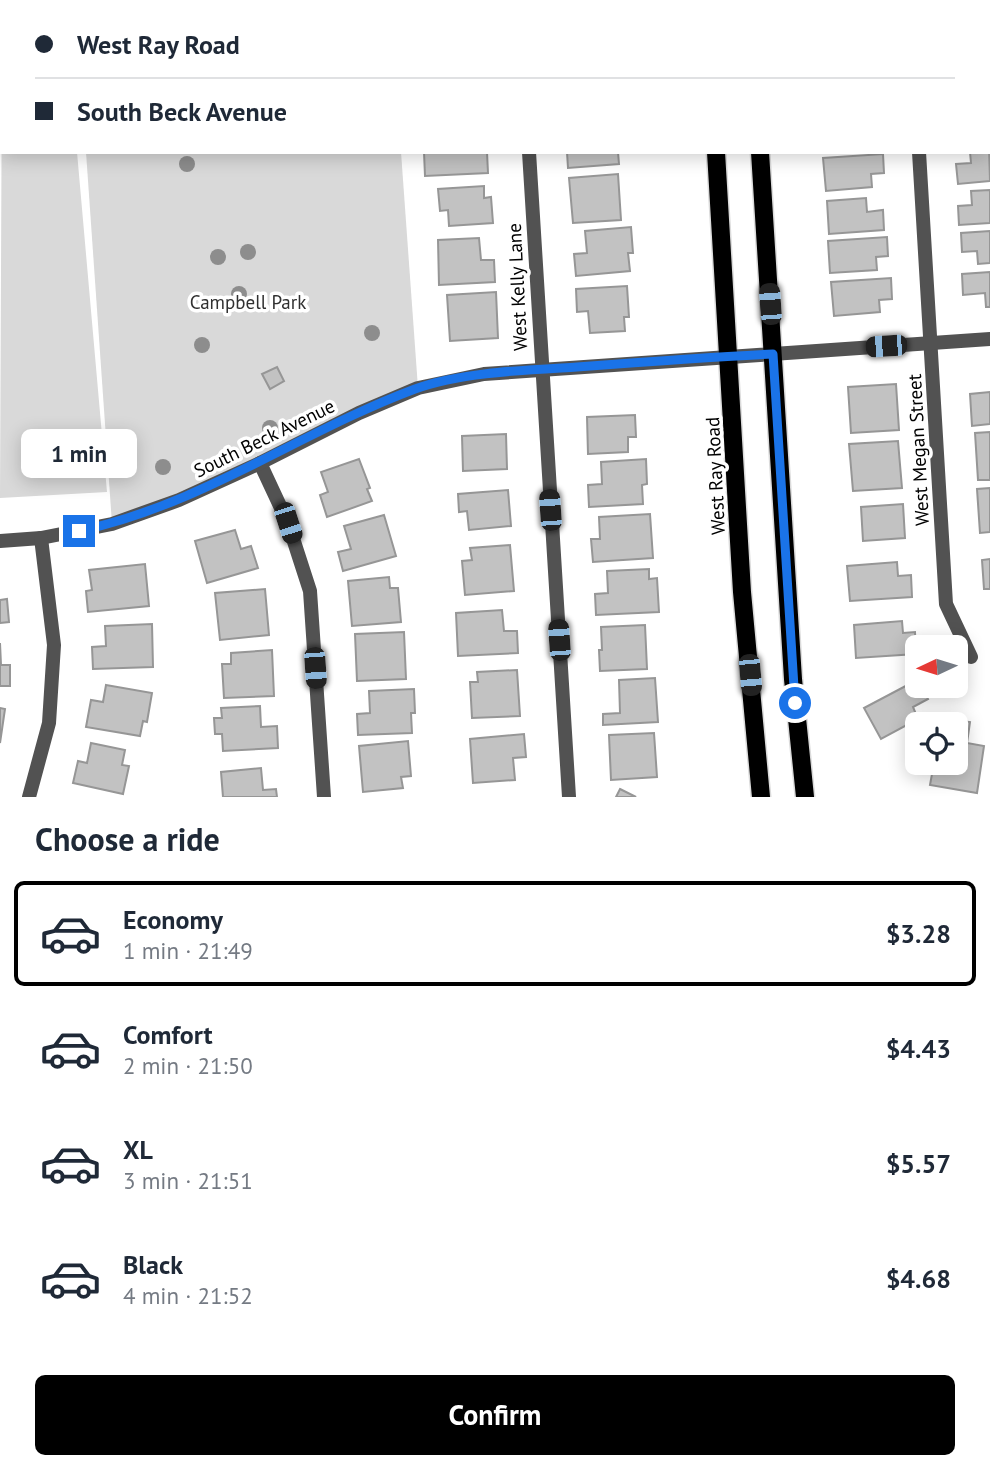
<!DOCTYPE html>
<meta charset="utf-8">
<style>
:root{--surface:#fff;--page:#f2f2f3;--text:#1f2937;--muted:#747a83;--line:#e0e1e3;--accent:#000}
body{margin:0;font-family:"PT Sans",sans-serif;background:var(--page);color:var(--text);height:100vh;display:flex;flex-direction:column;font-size:26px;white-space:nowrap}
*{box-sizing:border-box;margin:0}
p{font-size:23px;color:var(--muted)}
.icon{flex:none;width:38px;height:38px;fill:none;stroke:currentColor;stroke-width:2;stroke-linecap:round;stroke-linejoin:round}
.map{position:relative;height:797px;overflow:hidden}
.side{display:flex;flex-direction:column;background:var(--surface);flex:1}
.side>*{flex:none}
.guide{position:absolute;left:0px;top:0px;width:990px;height:154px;box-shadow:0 4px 18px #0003;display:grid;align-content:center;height:154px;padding:0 35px;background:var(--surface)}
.needle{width:46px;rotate:266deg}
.fabs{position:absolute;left:905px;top:635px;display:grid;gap:14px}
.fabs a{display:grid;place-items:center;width:63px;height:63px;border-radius:10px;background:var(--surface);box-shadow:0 4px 18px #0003;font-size:35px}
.end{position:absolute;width:32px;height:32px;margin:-16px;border:9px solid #1a73e8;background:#fff;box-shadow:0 0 0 4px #fff}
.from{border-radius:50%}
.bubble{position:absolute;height:49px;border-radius:10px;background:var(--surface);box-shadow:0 4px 18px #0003;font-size:23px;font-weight:600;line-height:49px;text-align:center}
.car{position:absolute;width:21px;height:42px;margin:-21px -10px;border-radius:9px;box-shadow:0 0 5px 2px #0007;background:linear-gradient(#222 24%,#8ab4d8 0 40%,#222 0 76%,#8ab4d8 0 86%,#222 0)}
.guide b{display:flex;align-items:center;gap:24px;height:66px;font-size:26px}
.guide b+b{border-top:2px solid var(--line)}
.guide i{width:18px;height:18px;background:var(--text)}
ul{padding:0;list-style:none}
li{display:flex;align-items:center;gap:21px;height:105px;margin:0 14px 10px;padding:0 21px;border:4px solid transparent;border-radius:10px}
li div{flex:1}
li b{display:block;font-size:26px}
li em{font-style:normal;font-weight:600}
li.on{border-color:var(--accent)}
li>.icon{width:63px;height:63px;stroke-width:1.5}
h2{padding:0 35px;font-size:32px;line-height:84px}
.action{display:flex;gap:14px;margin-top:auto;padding:14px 35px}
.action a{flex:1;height:80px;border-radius:10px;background:var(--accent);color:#fff;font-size:28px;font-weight:600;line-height:80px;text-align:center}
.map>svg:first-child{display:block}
.green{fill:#d9d9d9}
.building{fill:#c2c2c2;stroke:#969696;stroke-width:2}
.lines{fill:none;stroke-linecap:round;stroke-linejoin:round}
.primary-casing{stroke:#dbdbdb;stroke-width:21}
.minor{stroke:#525252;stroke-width:14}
.primary{stroke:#000;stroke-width:18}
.tree{fill:#8d8d8d}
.route{stroke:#1a73e8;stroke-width:9}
.labels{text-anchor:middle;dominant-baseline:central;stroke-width:7;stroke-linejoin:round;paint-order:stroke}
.street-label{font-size:19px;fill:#000;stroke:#fff}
.park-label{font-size:19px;fill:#303030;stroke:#fff}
</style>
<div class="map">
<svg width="990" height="797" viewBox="0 0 990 797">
<rect width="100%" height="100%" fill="#fff"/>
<g class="green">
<polygon points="97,0 390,0 390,2 96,2"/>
<polygon points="2,45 2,152 77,152 107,492 0,498"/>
<polygon points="86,152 401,152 418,388 112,524"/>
</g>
<g class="building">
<rect x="424" y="0" width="53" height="2"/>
<polygon points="811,0 869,0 870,2 811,2"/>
<polygon points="944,0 990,0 990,13 989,2"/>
<polygon points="989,148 990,181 958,184 956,164 971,163 970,152 989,152"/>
<polygon points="424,152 487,152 488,173 425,176"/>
<polygon points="567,152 618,152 619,164 568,168"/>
<polygon points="883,154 884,173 871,174 872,187 826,191 823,158"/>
<polygon points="618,174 621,220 573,223 569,178"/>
<polygon points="484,186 484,198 491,197 493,223 449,226 448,210 440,211 438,189"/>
<polygon points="990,190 990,223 959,225 958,206 972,205 971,191"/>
<polygon points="866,198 867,212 883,210 884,230 829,234 827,201"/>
<polygon points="631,227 633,253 628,253 630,271 576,276 574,254 587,253 585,231"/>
<polygon points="990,231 990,263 978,264 977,251 962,252 961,233"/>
<polygon points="887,237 888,256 876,257 877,270 830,273 828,241"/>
<polygon points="479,238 481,260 494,260 495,282 439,285 438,240"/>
<polygon points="990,272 990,307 986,307 985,293 963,295 962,274"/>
<polygon points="891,278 892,299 879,300 880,312 834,316 831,282"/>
<polygon points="627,286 629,317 624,317 625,331 590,333 588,311 577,312 576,289"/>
<polygon points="496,292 498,338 450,341 447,295"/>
<polygon points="277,367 284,381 270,389 262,374"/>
<polygon points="896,384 899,430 851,433 848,387"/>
<polygon points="990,392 990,424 972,426 970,394"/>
<polygon points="635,415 636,437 628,437 628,452 588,454 587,417"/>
<polygon points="990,432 990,480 978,480 975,433"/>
<polygon points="506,434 507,469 463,471 462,436"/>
<polygon points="898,441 902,488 853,491 849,444"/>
<polygon points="359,459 370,488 367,489 372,501 327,517 320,495 328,492 321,472"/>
<polygon points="646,459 647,484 642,485 643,504 589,507 588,485 602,484 601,462"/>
<polygon points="990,488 990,532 980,533 977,489"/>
<polygon points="508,490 511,526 469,530 467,511 459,512 458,494"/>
<polygon points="903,504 905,538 863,541 861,507"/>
<polygon points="650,514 653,558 593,562 591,539 600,539 599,517"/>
<polygon points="384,515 396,556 343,571 338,552 351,549 344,526"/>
<polygon points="235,530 241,549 251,546 258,568 207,583 195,541"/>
<polygon points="510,545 514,591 465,595 462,561 472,560 470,548"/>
<polygon points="990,559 990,589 984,589 982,560"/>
<polygon points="897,562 898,576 911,575 912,597 850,601 847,566"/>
<polygon points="145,564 149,606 88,612 86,591 92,590 89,570"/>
<polygon points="649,569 649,579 657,578 659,612 596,615 595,594 608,593 607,571"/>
<polygon points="389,577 390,588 398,588 401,622 352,626 348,581"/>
<polygon points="265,589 269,635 220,640 215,593"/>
<polygon points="7,599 9,622 0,623 0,600"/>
<polygon points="502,610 504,631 517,631 518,653 458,656 456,613"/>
<polygon points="902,621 903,633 915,632 916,654 856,658 854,625"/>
<polygon points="152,624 153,667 93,669 92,647 106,646 105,626"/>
<polygon points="645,625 647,669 600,671 599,650 602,650 601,627"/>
<polygon points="404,632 406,679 357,681 355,634"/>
<polygon points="0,643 1,665 10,665 10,686 0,686"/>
<polygon points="272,650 274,696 224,698 222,664 231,664 231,653"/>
<polygon points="517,670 520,716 472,718 470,682 478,682 477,672"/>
<polygon points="655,678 658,722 603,725 603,714 620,713 619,680"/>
<polygon points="917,680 917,686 921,686 928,699 913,707 918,719 881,739 864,708"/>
<polygon points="106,685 152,693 147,722 143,721 140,736 86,727 91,700 103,702"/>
<polygon points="414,689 415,713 411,713 412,733 358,735 357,714 370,713 369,691"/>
<polygon points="260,706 261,727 277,726 278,748 223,751 222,734 215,734 214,718 222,718 221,708"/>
<polygon points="0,708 5,709 0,743"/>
<polygon points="941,718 970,722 967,743 984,746 977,793 930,785 934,763 956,763 956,724 940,724"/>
<polygon points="654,733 657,777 611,780 609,735"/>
<polygon points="524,734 526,757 513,758 515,780 473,783 470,739"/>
<polygon points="408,741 411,776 401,777 403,788 363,792 359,746"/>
<polygon points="91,743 125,750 122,765 129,766 123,794 73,783 78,761 87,763"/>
<polygon points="261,768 263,790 276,789 277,797 223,797 221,772"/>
<polygon points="620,789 636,797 616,797"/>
</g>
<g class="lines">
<defs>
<g id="primary">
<polyline points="706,0 707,2"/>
<polyline points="751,0 751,2"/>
<polyline points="716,152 742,592 761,797"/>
<polyline points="760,152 793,679 805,797"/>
</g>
</defs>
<use href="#primary" class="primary-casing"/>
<g class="minor">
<polyline points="520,0 520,2"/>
<polyline points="910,0 910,2"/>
<polyline points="529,152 569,797"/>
<polyline points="919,152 946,604 971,657"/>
<polyline points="260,463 288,523 310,591 324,797"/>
<polyline points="0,541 41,538 112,524 179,500 260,463 359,413 418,388 484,374 990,339"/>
<polyline points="29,797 49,723 54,645 41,538"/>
</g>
<use href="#primary" class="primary"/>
</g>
<g class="tree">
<circle cx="187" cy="164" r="8"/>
<circle cx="248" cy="252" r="8"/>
<circle cx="218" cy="257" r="8"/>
<circle cx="239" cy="294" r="8"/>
<circle cx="372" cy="333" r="8"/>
<circle cx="202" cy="345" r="8"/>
<circle cx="270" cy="428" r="8"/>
<circle cx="163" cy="467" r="8"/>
</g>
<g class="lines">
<path class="route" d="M79,531C201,505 300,432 415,389C462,372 527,370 577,367C642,362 707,357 773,354L795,703"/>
</g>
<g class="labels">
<g class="street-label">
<text transform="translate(517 287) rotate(-93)">West Kelly Lane</text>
<text transform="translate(264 438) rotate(-26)">South Beck Avenue</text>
<text transform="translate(918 450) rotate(-93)">West Megan Street</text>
<text transform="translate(715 476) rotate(-93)">West Ray Road</text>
</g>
<g class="park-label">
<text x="248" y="302">Campbell Park</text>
</g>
</g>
</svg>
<div class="fabs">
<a><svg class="needle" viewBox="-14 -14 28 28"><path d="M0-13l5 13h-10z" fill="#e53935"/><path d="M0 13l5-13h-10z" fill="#747a83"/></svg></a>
<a><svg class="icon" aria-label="locate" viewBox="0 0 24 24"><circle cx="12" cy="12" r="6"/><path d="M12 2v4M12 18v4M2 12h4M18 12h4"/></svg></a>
</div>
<i class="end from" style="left:795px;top:703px"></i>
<i class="end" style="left:79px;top:531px"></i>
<div class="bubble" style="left:21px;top:429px;width:116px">1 min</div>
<i class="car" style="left:770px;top:304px;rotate:356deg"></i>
<i class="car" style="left:886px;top:346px;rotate:266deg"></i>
<i class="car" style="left:550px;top:510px;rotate:356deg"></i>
<i class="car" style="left:288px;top:523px;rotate:162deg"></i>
<i class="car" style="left:559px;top:640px;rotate:356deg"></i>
<i class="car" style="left:315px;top:668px;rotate:176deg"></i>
<i class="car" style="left:750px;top:675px;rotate:175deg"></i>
<div class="guide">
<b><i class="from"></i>West Ray Road</b>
<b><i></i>South Beck Avenue</b>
</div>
</div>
<section class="side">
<h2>Choose a ride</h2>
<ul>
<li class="on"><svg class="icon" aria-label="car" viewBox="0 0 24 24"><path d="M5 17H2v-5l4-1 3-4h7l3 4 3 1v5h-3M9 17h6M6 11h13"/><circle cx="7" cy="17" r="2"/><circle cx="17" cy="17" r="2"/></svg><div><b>Economy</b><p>1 min · 21:49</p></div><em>$3.28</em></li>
<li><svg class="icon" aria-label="car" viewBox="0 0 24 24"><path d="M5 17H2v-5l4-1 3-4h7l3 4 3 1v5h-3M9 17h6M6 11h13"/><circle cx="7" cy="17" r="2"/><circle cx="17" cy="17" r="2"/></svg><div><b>Comfort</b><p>2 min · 21:50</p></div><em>$4.43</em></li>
<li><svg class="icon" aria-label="car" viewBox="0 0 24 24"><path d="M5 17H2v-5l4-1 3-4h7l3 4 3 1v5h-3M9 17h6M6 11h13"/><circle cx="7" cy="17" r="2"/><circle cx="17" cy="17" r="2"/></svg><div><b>XL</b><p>3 min · 21:51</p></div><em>$5.57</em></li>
<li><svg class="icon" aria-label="car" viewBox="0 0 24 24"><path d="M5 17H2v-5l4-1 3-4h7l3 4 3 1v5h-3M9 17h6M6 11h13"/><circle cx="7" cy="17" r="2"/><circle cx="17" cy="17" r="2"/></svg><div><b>Black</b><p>4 min · 21:52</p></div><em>$4.68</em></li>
</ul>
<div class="action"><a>Confirm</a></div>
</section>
